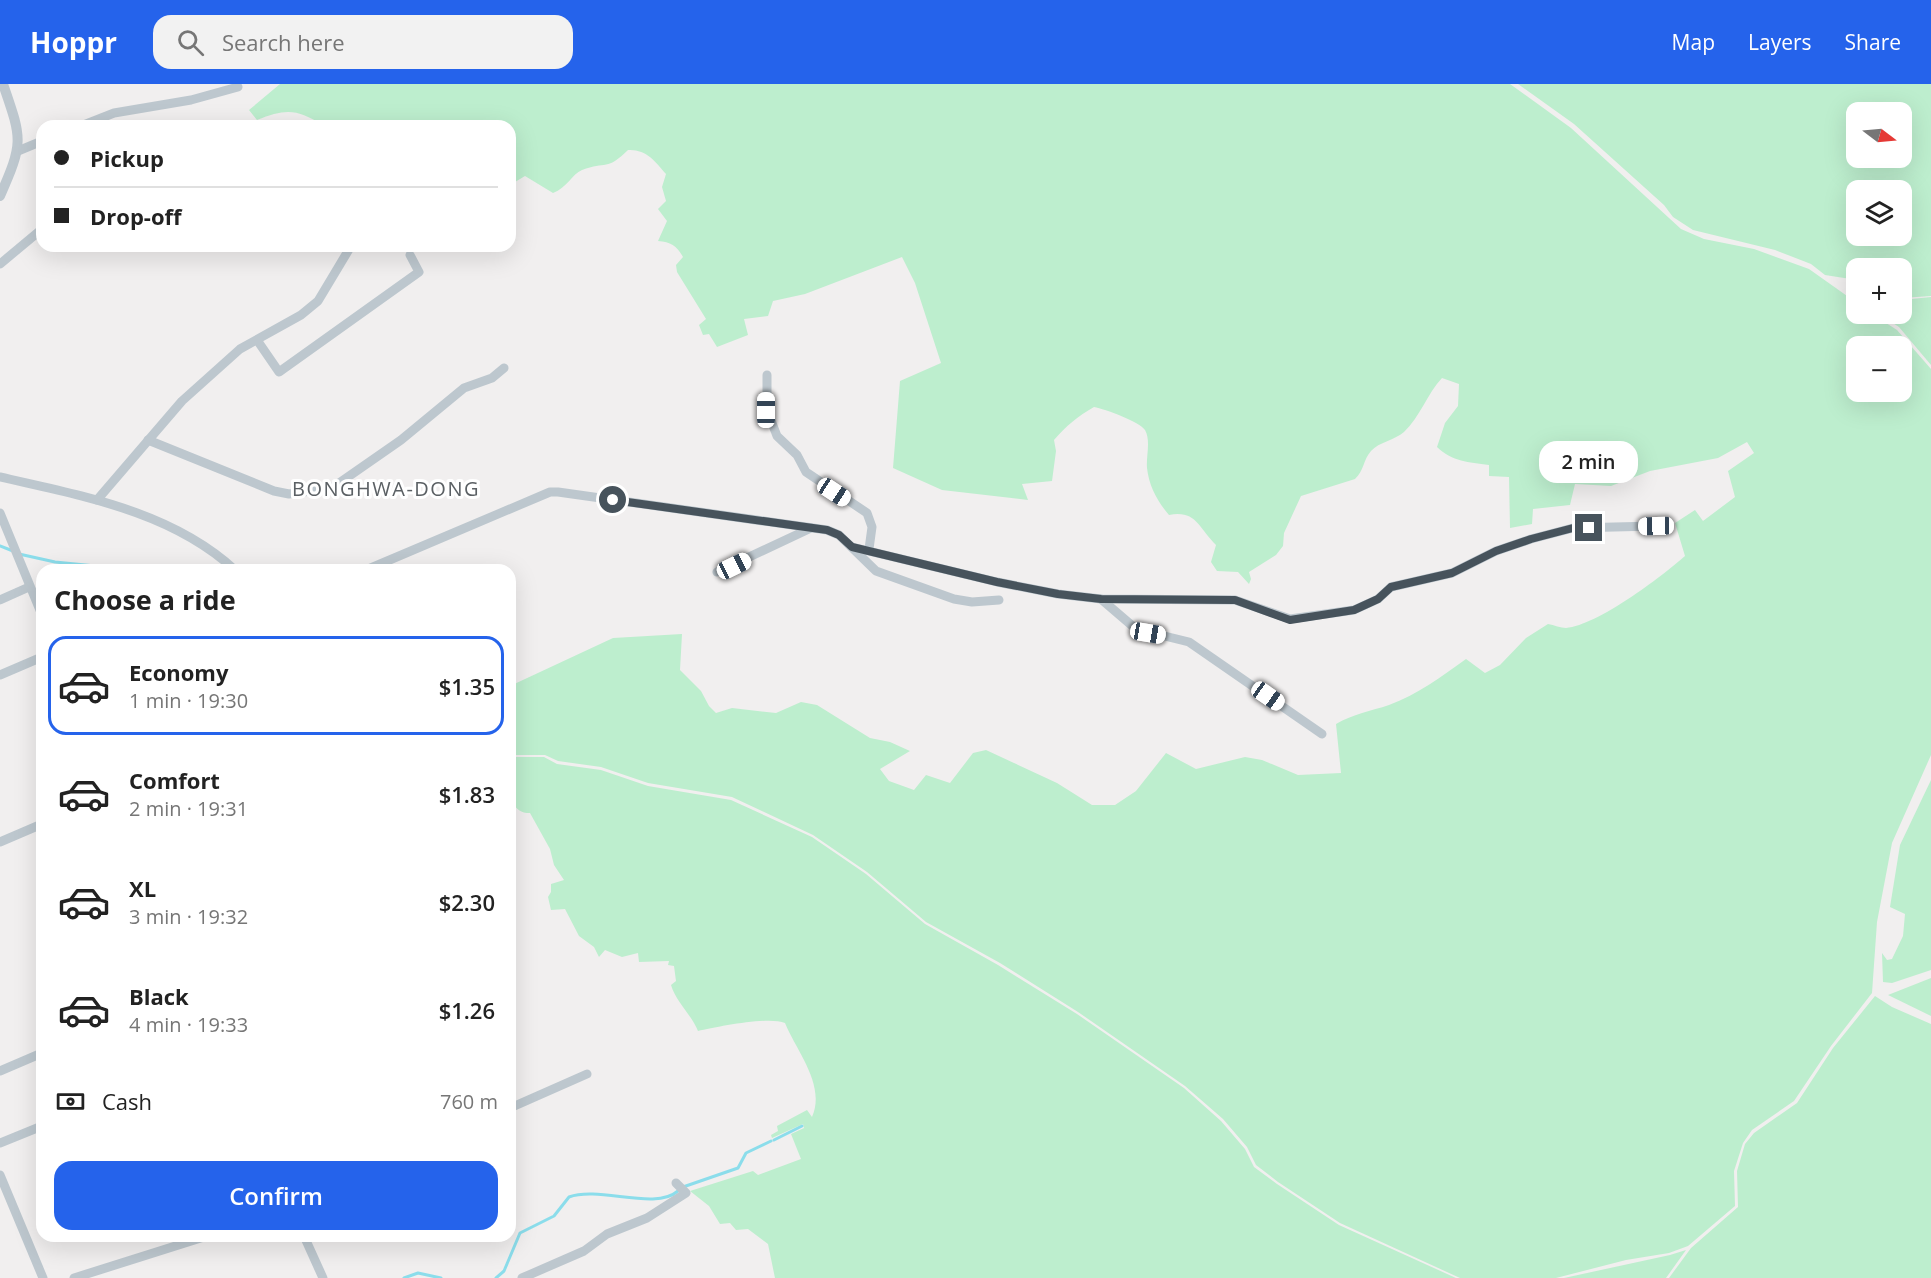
<!DOCTYPE html>
<meta charset="utf-8">
<style>
:root{--surface:#fff;--page:#f2f2f2;--text:#222;--muted:#767676;--line:#e0e0e0;--accent:#2563eb}
body{margin:0;font-family:"Open Sans",sans-serif;background:var(--page);color:var(--text);height:100vh;display:flex;flex-direction:column;font-size:22px;white-space:nowrap}
*{box-sizing:border-box;margin:0}
p{font-size:20px;color:var(--muted)}
.icon{flex:none;width:33px;height:33px;fill:none;stroke:currentColor;stroke-width:2;stroke-linecap:round;stroke-linejoin:round}
.map{position:relative;flex:1;overflow:hidden}
.sheet{position:absolute;left:36px;top:480px;width:480px;height:678px;display:flex;flex-direction:column;background:var(--surface);border-radius:18px;box-shadow:0 6px 24px #0002}
.sheet>*{flex:none}
.hud{position:absolute;left:36px;top:36px;width:480px;height:132px;border-radius:18px;box-shadow:0 6px 24px #0002;display:grid;align-content:center;height:132px;padding:0 18px;background:var(--surface)}
.needle{width:39px;rotate:106deg}
.controls{position:absolute;left:1846px;top:18px;display:grid;gap:12px}
.controls a{display:grid;place-items:center;width:66px;height:66px;border-radius:12px;background:var(--surface);box-shadow:0 6px 24px #0002;font-size:30px}
.end{position:absolute;width:27px;height:27px;margin:-14px;border:8px solid #47535c;background:#fff;box-shadow:0 0 0 3px #fff}
.from{border-radius:50%}
.bubble{position:absolute;height:42px;border-radius:18px;background:var(--surface);box-shadow:0 6px 24px #0002;font-size:20px;font-weight:600;line-height:42px;text-align:center}
.car{position:absolute;width:18px;height:36px;margin:-18px -9px;border-radius:8px;box-shadow:0 0 4px 2px #0007;background:linear-gradient(#fff 24%,#345 0 40%,#fff 0 76%,#345 0 86%,#fff 0)}
.hud b{display:flex;align-items:center;gap:21px;height:57px;font-size:22px}
.hud b+b{border-top:2px solid var(--line)}
.hud i{width:15px;height:15px;background:var(--text)}
ul{padding:0;list-style:none}
li{display:flex;align-items:center;gap:18px;height:99px;margin:0 12px 9px;padding:0 6px;border:3px solid transparent;border-radius:18px}
li div{flex:1}
li b{display:block;font-size:22px}
li em{font-style:normal;font-weight:600}
li.on{border-color:var(--accent)}
li>.icon{width:54px;height:54px;stroke-width:1.5}
h2{padding:0 18px;font-size:27px;line-height:72px}
.pay{display:flex;align-items:center;gap:15px;height:66px;padding:0 18px;font-size:22px}
.pay p{margin-inline-start:auto}
.primary-button{display:flex;gap:12px;margin-top:auto;padding:12px 18px}
.primary-button a{flex:1;height:69px;border-radius:18px;background:var(--accent);color:#fff;font-size:24px;font-weight:600;line-height:69px;text-align:center}
header{display:flex;align-items:center;gap:36px;box-sizing:border-box;height:84px;padding:0 30px;background:var(--accent);color:#fff}
header strong{font-size:28px}
nav{display:flex;gap:33px;margin-inline-start:auto;font-size:21px}
.search{width:420px;height:54px;background:var(--page);display:flex;align-items:center;gap:15px;box-sizing:border-box;padding:0 21px;border-radius:18px;color:var(--muted);font-size:22px}
.map>svg:first-child{display:block}
.green{fill:#bdeece;fill-rule:evenodd}
.lines{fill:none;stroke-linecap:round;stroke-linejoin:round}
.stream{stroke:#8bddeb;stroke-width:3}
.minor{stroke:#bdc7ce;stroke-width:9}
.tertiary{stroke:#bdc7ce;stroke-width:10}
.route{stroke:#47535c;stroke-width:8}
.labels{text-anchor:middle;dominant-baseline:central;stroke-width:6;stroke-linejoin:round;paint-order:stroke}
.quarter-label{font-size:20px;letter-spacing:1.5px;fill:#5b6064;stroke:#fff}
</style>
<header>
<strong>Hoppr</strong>
<div class="search"><svg class="icon" aria-label="search" viewBox="0 0 24 24"><circle cx="10" cy="10" r="6"/><path d="M15 15l6 6"/></svg>Search here</div>
<nav><a>Map</a><a>Layers</a><a>Share</a></nav>
</header>
<div class="map">
<svg width="1931" height="1194" viewBox="0 0 1931 1194">
<rect width="100%" height="100%" fill="#f1efef"/>
<g class="green">
<path d="M280,0H1510L1571,44L1681,145L1704,155L1754,165L1809,185L1857,219V230H1872L1897,246L1931,285V671L1892,759L1877,838L1872,909L1831,962L1794,1017L1752,1046L1743,1059L1734,1087L1735,1122L1688,1162L1669,1169L1626,1176L1556,1194H1460L1340,1139L1278,1098L1256,1081L1247,1063L1223,1035L1185,1002L1078,928L1000,879L926,838L867,788L813,751L732,713L648,699L601,683L558,677L545,671H510V602L613,554L682,550L680,586L701,607L709,622L716,629L732,624L776,629L801,618L817,621L870,654L890,658L910,667L880,685L889,697L914,706L926,691L950,699L973,669L986,666L1057,699L1092,721H1115L1136,707L1166,669L1196,685L1245,673L1262,676L1298,691L1341,689L1336,640C1353,630 1371,627 1389,621C1417,611 1442,592 1466,575L1485,589L1500,581L1526,554L1548,540C1554,541 1561,544 1566,544C1598,541 1661,493 1685,472L1675,439L1695,426L1703,437L1735,413L1728,387L1754,369L1747,358L1718,374L1650,387L1611,402L1575,400L1570,421L1533,425L1532,440L1510,444L1509,393L1489,392V381C1468,378 1453,378 1437,363L1445,339L1458,322L1459,300L1442,294C1427,310 1420,333 1404,348C1395,356 1379,358 1371,367C1363,376 1364,387 1355,395L1301,412L1284,449L1283,462L1276,471L1249,488L1251,495L1249,500L1238,488L1217,487L1211,478L1216,461C1198,443 1196,426 1169,431C1157,417 1149,402 1147,384C1146,372 1151,357 1145,346C1140,338 1105,325 1094,323C1078,332 1066,342 1054,356L1056,367L1052,397L1022,400L1028,416L942,406L893,384L900,297L941,279L915,199L902,173L805,210L773,217L768,232L744,235L748,251L717,263L709,250L703,251L699,241L706,235L677,188L676,181L683,173C677,162 671,158 658,157L667,137L658,125L666,117L662,103L666,90C655,77 646,65 628,66C607,87 606,77 582,86C572,90 567,104 553,109L525,92L515,98L513,111L510,112V42H324C298,25 286,24 257,36L249,26ZM1857,262H1902V308H1857Z"/>
<path d="M1518,0H1931V212L1902,214V184H1857V196L1825,191L1811,180L1775,166L1693,146L1673,133L1664,121L1574,40ZM1902,28V74H1857V28ZM1902,106V152H1857V106Z"/>
<polygon points="1931,213 1931,281 1899,243 1879,230 1902,230 1902,216"/>
<path d="M510,673H544L557,680L601,686L648,702L731,716L812,753L866,790L925,840L998,881L1077,930L1184,1004L1221,1037L1245,1065L1254,1083L1277,1100L1339,1141L1456,1194H775L768,1160L748,1145L736,1146L730,1139L720,1140L709,1122L690,1107L753,1087L758,1091L801,1075L791,1050L804,1044L803,1040L772,1054L771,1051L778,1047L777,1042L807,1026L812,1033C826,1001 797,968 785,939C768,932 717,943 698,947C691,930 676,918 671,901L676,897L674,882L668,881L669,877L639,878L638,869L622,873L605,866L599,873L594,863L579,852L565,825L551,826L548,813L551,808V800L564,796L554,781L550,765L530,729C503,729 510,691 510,673Z"/>
<polygon points="1931,696 1931,886 1892,899 1883,898 1882,869 1887,876 1892,875 1903,852 1905,830 1890,823 1900,761"/>
<polygon points="1931,894 1931,932 1888,911"/>
<polygon points="1875,912 1892,923 1931,940 1931,1194 1669,1194 1691,1164 1738,1123 1737,1087 1745,1060 1754,1049 1797,1019 1833,964"/>
<polygon points="1686,1166 1666,1194 1564,1194 1670,1171"/>
</g>
<g class="lines">
<g class="stream">
<polyline points="0,462 13,467"/>
<polyline points="19,470 55,478 136,486"/>
<polyline points="139,486 161,483 167,486"/>
<polyline points="774,1056 802,1042"/>
<polyline points="683,1103 738,1084 746,1069 771,1057"/>
<polyline points="404,1194 418,1189 441,1194"/>
<path d="M496,1194L504,1187L520,1149L554,1132L569,1113C600,1102 655,1127 678,1107"/>
</g>
<g class="minor">
<polyline points="81,42 114,29 191,16 238,3"/>
<polyline points="18,67 42,57"/>
<polyline points="0,180 42,145"/>
<polyline points="257,256 279,288 419,188 410,171"/>
<polyline points="767,291 767,326 777,352 797,371 806,388 867,429 872,443 869,465"/>
<polyline points="148,356 274,407 289,410 332,404 401,356 464,304 492,294 504,284"/>
<path d="M0,393C82,412 171,427 235,486"/>
<polyline points="97,416 182,317 240,265 301,231 318,217 351,162"/>
<polyline points="0,429 42,531"/>
<polyline points="852,463 997,498 1058,510 1101,515 1235,516 1290,535 1354,526 1378,515 1391,503 1452,489 1496,467 1531,455 1573,444 1656,442"/>
<polyline points="366,486 550,408 558,408 827,446 839,451 876,487 954,515 972,518 999,516"/>
<polyline points="717,488 811,444"/>
<polyline points="1101,515 1136,545 1189,558 1322,650"/>
<polyline points="0,516 29,503"/>
<polyline points="0,591 42,573"/>
<polyline points="0,758 42,740"/>
<polyline points="0,987 42,969"/>
<polyline points="510,1024 587,990"/>
<polyline points="0,1059 42,1042"/>
<polyline points="0,1091 43,1194"/>
<polyline points="304,1152 323,1194"/>
<polyline points="74,1194 207,1152"/>
<polyline points="522,1194 584,1167 607,1150 647,1134 686,1109 676,1099"/>
</g>
<path class="tertiary" d="M0,112C24,58 22,55 3,0"/>
</g>
<g class="lines">
<polyline class="route" points="613,416 827,446 839,451 852,463 997,498 1058,510 1101,515 1235,516 1290,536 1354,526 1378,515 1391,503 1452,489 1496,467 1531,455 1573,444 1589,444"/>
</g>
<g class="labels">
<g class="quarter-label">
<text x="386" y="404">BONGHWA-DONG</text>
</g>
</g>
</svg>
<div class="controls">
<a><svg class="needle" viewBox="-14 -14 28 28"><path d="M0-13l5 13h-10z" fill="#e53935"/><path d="M0 13l5-13h-10z" fill="#767676"/></svg></a>
<a><svg class="icon" aria-label="layers" viewBox="0 0 24 24"><path d="M12 4l9 5-9 5-9-5zM3 14l9 5 9-5"/></svg></a>
<a>+</a>
<a>−</a>
</div>
<i class="end from" style="left:613px;top:416px"></i>
<i class="end" style="left:1589px;top:444px"></i>
<div class="bubble" style="left:1539px;top:357px;width:99px">2 min</div>
<i class="car" style="left:766px;top:326px;rotate:0deg"></i>
<i class="car" style="left:834px;top:408px;rotate:123deg"></i>
<i class="car" style="left:1656px;top:442px;rotate:269deg"></i>
<i class="car" style="left:734px;top:482px;rotate:64deg"></i>
<i class="car" style="left:1148px;top:549px;rotate:100deg"></i>
<i class="car" style="left:1268px;top:612px;rotate:125deg"></i>
<div class="hud">
<b><i class="from"></i>Pickup</b>
<b><i></i>Drop-off</b>
</div>
<section class="sheet">
<h2>Choose a ride</h2>
<ul>
<li class="on"><svg class="icon" aria-label="car" viewBox="0 0 24 24"><path d="M5 17H2v-5l4-1 3-4h7l3 4 3 1v5h-3M9 17h6M6 11h13"/><circle cx="7" cy="17" r="2"/><circle cx="17" cy="17" r="2"/></svg><div><b>Economy</b><p>1 min · 19:30</p></div><em>$1.35</em></li>
<li><svg class="icon" aria-label="car" viewBox="0 0 24 24"><path d="M5 17H2v-5l4-1 3-4h7l3 4 3 1v5h-3M9 17h6M6 11h13"/><circle cx="7" cy="17" r="2"/><circle cx="17" cy="17" r="2"/></svg><div><b>Comfort</b><p>2 min · 19:31</p></div><em>$1.83</em></li>
<li><svg class="icon" aria-label="car" viewBox="0 0 24 24"><path d="M5 17H2v-5l4-1 3-4h7l3 4 3 1v5h-3M9 17h6M6 11h13"/><circle cx="7" cy="17" r="2"/><circle cx="17" cy="17" r="2"/></svg><div><b>XL</b><p>3 min · 19:32</p></div><em>$2.30</em></li>
<li><svg class="icon" aria-label="car" viewBox="0 0 24 24"><path d="M5 17H2v-5l4-1 3-4h7l3 4 3 1v5h-3M9 17h6M6 11h13"/><circle cx="7" cy="17" r="2"/><circle cx="17" cy="17" r="2"/></svg><div><b>Black</b><p>4 min · 19:33</p></div><em>$1.26</em></li>
</ul>
<div class="pay"><svg class="icon" aria-label="cash" viewBox="0 0 24 24"><path d="M3 7h18v10H3z"/><circle cx="12" cy="12" r="2"/></svg>Cash<p>760 m</p></div>
<div class="primary-button"><a>Confirm</a></div>
</section>
</div>
